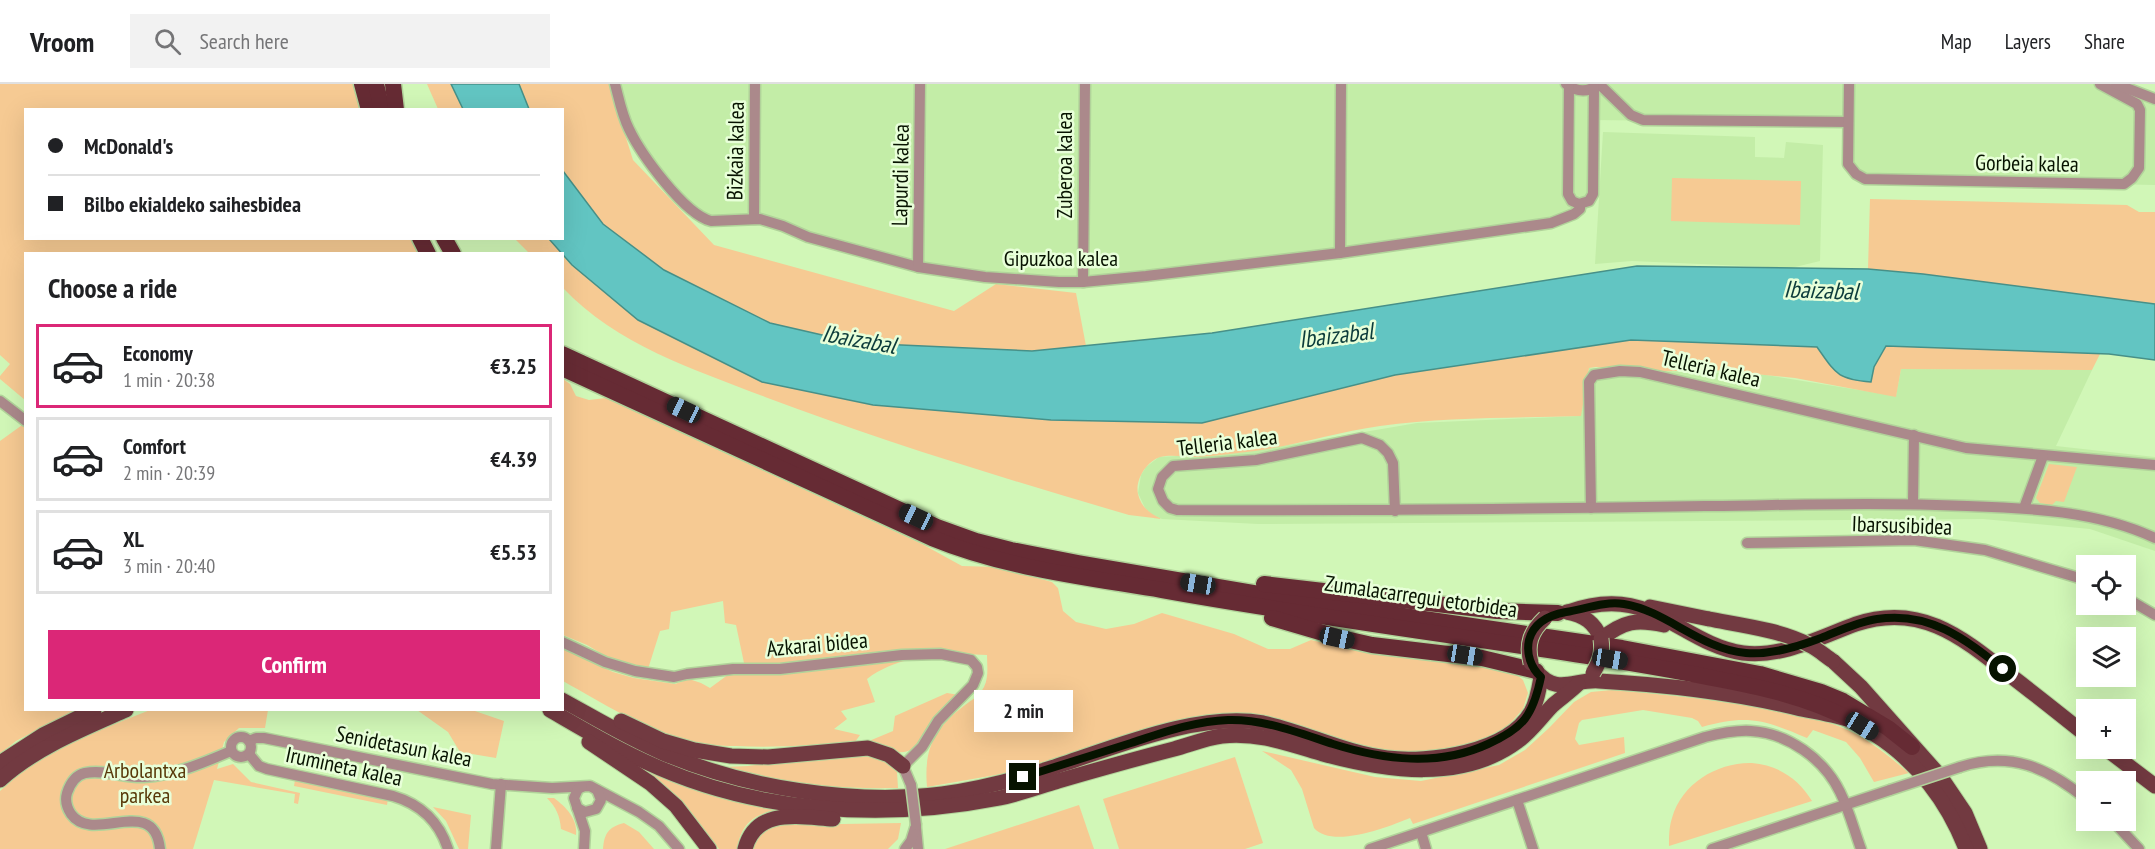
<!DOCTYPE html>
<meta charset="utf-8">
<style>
:root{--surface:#fff;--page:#f2f2f2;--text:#202124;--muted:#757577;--line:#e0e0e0;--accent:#db2777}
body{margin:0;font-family:"PT Sans Narrow",sans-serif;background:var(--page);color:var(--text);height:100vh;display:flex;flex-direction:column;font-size:22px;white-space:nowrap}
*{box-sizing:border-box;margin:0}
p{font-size:20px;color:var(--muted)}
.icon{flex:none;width:33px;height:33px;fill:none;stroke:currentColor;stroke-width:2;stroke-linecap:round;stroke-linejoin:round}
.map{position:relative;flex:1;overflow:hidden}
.panel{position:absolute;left:24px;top:168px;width:540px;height:459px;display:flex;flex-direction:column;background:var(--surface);border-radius:0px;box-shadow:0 6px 24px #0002}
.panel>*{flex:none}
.banner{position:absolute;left:24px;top:24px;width:540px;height:132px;border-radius:0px;box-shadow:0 6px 24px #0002;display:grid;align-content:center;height:132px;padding:0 24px;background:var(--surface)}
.buttons{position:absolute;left:2076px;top:471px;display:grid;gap:12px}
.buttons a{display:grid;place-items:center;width:60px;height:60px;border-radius:0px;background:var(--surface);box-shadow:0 6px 24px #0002;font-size:30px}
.end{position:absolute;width:27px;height:27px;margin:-14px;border:8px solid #071300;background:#fff;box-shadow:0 0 0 3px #fff}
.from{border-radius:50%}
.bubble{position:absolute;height:42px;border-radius:0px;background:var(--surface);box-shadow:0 6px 24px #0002;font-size:20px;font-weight:800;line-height:42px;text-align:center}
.car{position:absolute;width:18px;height:36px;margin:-18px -9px;border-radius:8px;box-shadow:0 0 4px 2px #0007;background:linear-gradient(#222 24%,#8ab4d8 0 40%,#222 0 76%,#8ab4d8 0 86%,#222 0)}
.banner b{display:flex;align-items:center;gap:21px;height:57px;font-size:22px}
.banner b+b{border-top:2px solid var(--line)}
.banner i{width:15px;height:15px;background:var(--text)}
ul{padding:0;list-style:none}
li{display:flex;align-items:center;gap:18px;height:84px;margin:0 12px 9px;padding:0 12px;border:3px solid var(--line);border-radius:0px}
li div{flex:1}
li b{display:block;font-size:22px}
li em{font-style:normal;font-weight:800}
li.current{border-color:var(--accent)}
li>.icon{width:54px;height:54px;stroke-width:1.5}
h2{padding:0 24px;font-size:27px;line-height:72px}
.action{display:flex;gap:12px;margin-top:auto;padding:12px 24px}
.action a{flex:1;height:69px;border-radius:0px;background:var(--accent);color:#fff;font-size:24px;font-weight:800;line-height:69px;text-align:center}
header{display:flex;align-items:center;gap:36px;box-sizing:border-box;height:84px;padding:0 30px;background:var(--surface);border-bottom:2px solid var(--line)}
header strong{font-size:28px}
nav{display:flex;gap:33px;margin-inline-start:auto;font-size:21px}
.search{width:420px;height:54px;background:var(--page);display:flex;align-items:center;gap:15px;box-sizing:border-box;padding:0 21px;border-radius:0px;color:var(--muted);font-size:22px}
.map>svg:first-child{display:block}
.built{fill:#c3eda7}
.green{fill:#f6ca93}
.water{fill:#62c5c2;stroke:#479088;stroke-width:1.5}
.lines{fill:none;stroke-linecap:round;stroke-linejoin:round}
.minor-casing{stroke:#b1d39a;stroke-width:13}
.primary-casing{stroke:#b1d39a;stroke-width:17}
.trunk-casing{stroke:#b1d39a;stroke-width:19}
.minor{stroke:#ab898b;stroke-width:10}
.primary{stroke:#723a41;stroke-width:15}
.trunk{stroke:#662b34;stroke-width:16}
.minor-bridge-casing{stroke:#b1d39a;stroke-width:13;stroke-linecap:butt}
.primary-bridge-casing{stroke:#b1d39a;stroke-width:17;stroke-linecap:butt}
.minor-bridge{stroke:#ab898b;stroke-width:10}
.primary-bridge{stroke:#723a41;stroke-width:15}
.route{stroke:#071300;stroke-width:8}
.labels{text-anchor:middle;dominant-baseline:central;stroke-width:5;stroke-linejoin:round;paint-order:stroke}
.street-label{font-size:22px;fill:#071300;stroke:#e8ffd9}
.park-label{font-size:22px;fill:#583909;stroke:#e8ffd9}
.water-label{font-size:24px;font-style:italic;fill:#0c3c3b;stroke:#e8ffd9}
</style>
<header>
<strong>Vroom</strong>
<div class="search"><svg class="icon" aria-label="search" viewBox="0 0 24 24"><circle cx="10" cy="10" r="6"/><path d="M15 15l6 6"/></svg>Search here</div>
<nav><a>Map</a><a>Layers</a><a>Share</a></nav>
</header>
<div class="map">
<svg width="2155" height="765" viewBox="0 0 2155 765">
<rect width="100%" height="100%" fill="#d1f7b7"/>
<g class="built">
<polygon points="615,0 2116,0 2155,15 2155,101 1865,95 1848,80 1848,39 1594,36 1593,110 1563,135 1083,198 943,188 783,142 734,137 690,127 629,45"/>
<polygon points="1603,48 1755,53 1755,73 1784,74 1786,58 1823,61 1820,177 1791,184 1632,177 1595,180"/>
<polygon points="1589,284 1766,291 1896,312 1901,285 2092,286 2056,362 2155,373 2155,467 2090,445 1983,435 1258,440 1162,435 1152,431 1145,424 1138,409 1141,391 1146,383 1159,373 1246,368 1417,339 1580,332"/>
</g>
<g class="green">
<polygon points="0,0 363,0 369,25 26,26 26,154 421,154 430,169 26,170 25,316 0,295 0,292 10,280 0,271"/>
<polygon points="427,0 451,0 463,25 438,25"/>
<polygon points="519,0 609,0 633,76 714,161 954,227 996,200 1076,209 1086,262 1030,267 857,259 770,239 664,186 602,140 563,87 562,26 529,25"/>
<polygon points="1672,94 1801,97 1800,141 1671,137"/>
<polygon points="1870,115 2127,121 2139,128 2155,128 2155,220 1923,190 1868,185"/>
<polygon points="515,155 549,155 562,169 529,169"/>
<path d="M562,171L572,182L762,298L873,321L1051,336L1202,339L1395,291L1632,256L1817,263L1837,289L1871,298L1874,283L1886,262L2102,266L2092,286L1901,285L1896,313L1795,294L1714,286L1634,288L1596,283L1589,284L1581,332C1514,334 1446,333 1380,342C1338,348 1297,361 1255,367C1235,369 1216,372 1196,373C1185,373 1171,370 1160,373C1146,378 1135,396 1138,410C1141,423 1150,430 1162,435L1129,431C1006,395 884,358 765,313C693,285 617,261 563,204Z"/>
<path d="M563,295L570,300L576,312L589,316L606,314L922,460L962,482L996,483L1052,498L1058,504L1063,527L1076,538L1106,545L1134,540L1162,529L1234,550L1268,565H1290L1311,556L1355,566L1429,572L1511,586L1523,596L1528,609L1523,625L1507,643L1468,662L1445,667L1384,668L1246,630L1208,631L1179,637L1007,689L927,703C924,669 932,647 960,625C968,618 979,613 984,603C989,593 987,581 987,571C947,569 900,570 867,595L875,618L841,627L847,635L834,645L860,651L855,658C815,661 776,664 736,662C720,662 702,661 686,657C642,644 602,619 563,597V565L613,588L634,594L675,600L689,595L701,599L710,604L744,579L736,541L725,539L723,517L671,528L669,545L660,547L648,585L609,574L587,561L563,551Z"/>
<polygon points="25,339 26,626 76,626 16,657 0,670 0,357"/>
<polygon points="2049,380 2077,383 2064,418 2056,417 2052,421 2040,419 2036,414"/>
<path d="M1612,606C1651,609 1690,613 1730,619C1773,624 1819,631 1858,651C1877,662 1892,675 1909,689L1874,698L1860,674L1846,658L1813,646L1807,654C1765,636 1747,630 1702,643L1698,637L1692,634L1643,626L1582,636L1579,639L1575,655L1579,661L1624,653L1625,669L1413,740L1410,734C1388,743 1332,765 1314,744L1302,705L1291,686L1262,667L1375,693L1421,697L1499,681L1525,666L1549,644L1574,618L1591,608Z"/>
<path d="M947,609L959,611L914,664C899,674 885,664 869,657L893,647L895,632Z"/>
<polygon points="150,626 268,626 265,644 239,644 224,658 217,685 233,680 251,698 300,709 298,720 294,719 295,710 214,696 193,765 0,765 0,707 23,686 67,659"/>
<polygon points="417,626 472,626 504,637 496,674 460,668 448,648"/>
<path d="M866,668L893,682L897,688L898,704C838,705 783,701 725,683L748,682Z"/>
<polygon points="1235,673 1263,759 1245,765 1119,765 1103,715"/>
<path d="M1752,679C1778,681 1799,695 1812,717L1669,762C1669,753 1669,743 1672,734C1682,699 1718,678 1752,679Z"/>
<path d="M647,687C688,705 731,718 775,726C752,731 741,741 737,765H719L685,721Z"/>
<polygon points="295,696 388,714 387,721 294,702"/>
<path d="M547,714H554C566,723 578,735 576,751L561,745C560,732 556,723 547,714Z"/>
<polygon points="1079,721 1094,765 945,765"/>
<polygon points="433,723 471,731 468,765 459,765 446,737"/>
<path d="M624,739L639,748L654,765H603C604,749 609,743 624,739Z"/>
<path d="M901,739L898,755L888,765H753C756,749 769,743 784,741Z"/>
</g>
<g class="water">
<polygon points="451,0 519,0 529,25 463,25"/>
<path d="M563,87L603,140L664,186L770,239L857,259L1032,267L1212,249L1637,182L1868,185L1923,190L2155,220V276L2109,270L1886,262L1874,283L1871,298C1837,295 1836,290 1817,263L1631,256L1395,291L1202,339L1051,336L873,321L762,298L638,236L572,181L549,155L562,154Z"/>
</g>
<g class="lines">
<defs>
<g id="minor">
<path d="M615,0C619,15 622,31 629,45C641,70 684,130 711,137L760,135L783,142L808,153L918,183L985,193L1059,198H1083L1146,192L1340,169L1551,139L1574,130L1580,125V120"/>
<path d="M1566,0C1577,8 1588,9 1598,0"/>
<polyline points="1599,0 1631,31 1643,36 1848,38"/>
<polyline points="1849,0 1848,80 1856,90 1865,95 2124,100 2132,94 2139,84 2140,26 2137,20 2100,0"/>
<polyline points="2116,0 2155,15"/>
<polyline points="1569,2 1568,110 1572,117 1579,120 1589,117 1593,110 1594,3"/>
<polyline points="754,135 755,0"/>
<polyline points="1340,169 1341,0"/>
<polyline points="918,183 920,0"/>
<polyline points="1083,198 1085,0"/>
<polyline points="0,317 26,337"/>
<polyline points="1913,419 1914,351"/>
<polyline points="1591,424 1589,298 1594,291 1620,287 1640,288 1966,364 2155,381"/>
<polyline points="2024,424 2043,372"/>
<path d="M1395,427L1393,379L1388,369L1380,361L1362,354L1256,376L1173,382L1162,393L1158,405L1163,417L1170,424L1177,426C1353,427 1529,425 1705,422C1793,421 1880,418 1967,422C2030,424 2097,427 2155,454"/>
<polyline points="1747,459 1914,456 1985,466 2086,496"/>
<polyline points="2126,514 2155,531"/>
<polyline points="562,558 605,578 635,587 674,593 687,590 733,585 780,585 902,571 941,570 971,576 977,583 978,589 973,601 938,637 922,663 903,682 911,701"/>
<circle cx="241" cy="663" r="10"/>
<polyline points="249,657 256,654 264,654 492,700 552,704 590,702 639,728 659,742 679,765"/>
<path d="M249,670L259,682L267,685L393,712C420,720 439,737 448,765"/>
<path d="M1960,683C2010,667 2047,683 2086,715"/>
<polyline points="582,703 578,705 574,714 585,747 584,765"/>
<polyline points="1517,716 1533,765"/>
<polyline points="577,724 585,728 596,725 601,716 597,706"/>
<polyline points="2112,736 2139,765"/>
<polyline points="916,744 918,765"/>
<polyline points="1421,748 1426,765"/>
<path d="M160,765C154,709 93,761 71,730C67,724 65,716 67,709C70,700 76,691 85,689C104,685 125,694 144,693C175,691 203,679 231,667"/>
<polyline points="496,765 501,700"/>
<polyline points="905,765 911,757 916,741"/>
<path d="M1370,765L1705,653C1721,649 1735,646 1751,647C1788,649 1824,675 1840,708C1849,726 1854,746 1861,765"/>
<polyline points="1712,765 1890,706"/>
</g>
<g id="primary">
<polyline points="1650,523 1709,535"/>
<path d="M1567,528C1584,531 1595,539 1601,555C1624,537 1636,535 1664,541"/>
<path d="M1568,528C1593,519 1622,516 1648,527C1680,540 1707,564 1743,569C1782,574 1820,553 1856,540C1921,518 1963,554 2011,592C2036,611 2061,631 2086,651"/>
<polyline points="1833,577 1861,603 1940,692 1965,729 1980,765"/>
<path d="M1536,587C1557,612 1574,595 1599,597C1668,601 1734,608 1801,625C1817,628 1835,631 1850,636C1858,639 1866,645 1874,650C1917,677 1948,718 1966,765"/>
<path d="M562,616C595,634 628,654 663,669C746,704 852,721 942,710C978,705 1014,696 1048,685C1111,665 1198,627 1263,639C1305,648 1345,669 1387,674C1429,679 1507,669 1531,628C1537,618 1539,605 1541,593"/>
<path d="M550,626C581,644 612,663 646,678C755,729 882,737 1000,714C1019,710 1039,703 1058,697C1096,686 1135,675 1174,665C1189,661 1206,654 1222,652C1258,648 1289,660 1323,670C1386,687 1462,699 1518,657C1532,647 1541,633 1553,621C1561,614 1570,608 1578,600"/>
<polyline points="621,637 663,657 694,666 731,672 768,673 868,664 889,671 903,682"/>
<polyline points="589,658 650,699 676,722 709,765"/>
<polyline points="2105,664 2155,702"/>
<polyline points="0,679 43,651 94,626"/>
<path d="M0,696C35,664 83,645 126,626"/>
<path d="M745,765C756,723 799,733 833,735"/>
</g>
<g id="trunk">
<polyline points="362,0 369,26"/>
<polyline points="376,0 382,26"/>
<polyline points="393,0 396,26"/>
<polyline points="420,154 428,170"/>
<polyline points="444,154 453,170"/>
<polyline points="562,270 937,443 976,457 1011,466 1078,479 1294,516 1622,564 1760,590 1821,608 1843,617 1888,644 1912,663"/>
<path d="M562,284L932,454C1005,484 1085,493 1162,506C1307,532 1454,551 1600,574C1637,580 1675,586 1712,594C1760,603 1808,613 1851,636"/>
<polyline points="1264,500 1497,527 1558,529"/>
<polyline points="1272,534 1337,553 1372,561 1482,574 1536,587"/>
</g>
</defs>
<use href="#minor" class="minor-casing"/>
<use href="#primary" class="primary-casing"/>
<use href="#trunk" class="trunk-casing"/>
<use href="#minor" class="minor"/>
<use href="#primary" class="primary"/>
<use href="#trunk" class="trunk"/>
<defs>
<g id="minor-bridge">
<polyline points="911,701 916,741"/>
<polyline points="1890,706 1960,683"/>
</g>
<g id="primary-bridge">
<path d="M1709,535C1740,541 1781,546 1809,561C1818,565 1825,572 1833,577"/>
<path d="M1531,579C1526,560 1531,547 1545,534"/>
<path d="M1593,589C1600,577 1603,569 1601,555"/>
</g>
</defs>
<use href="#minor-bridge" class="minor-bridge-casing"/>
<use href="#primary-bridge" class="primary-bridge-casing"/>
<use href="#minor-bridge" class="minor-bridge"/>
<use href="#primary-bridge" class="primary-bridge"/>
</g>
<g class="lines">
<path class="route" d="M1023,693C1059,682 1095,670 1131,659C1162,649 1195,637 1228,636C1265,635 1299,649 1333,660C1384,676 1438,683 1488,660C1524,644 1533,631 1541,593C1531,584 1526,570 1529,556C1534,538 1549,531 1566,528C1585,525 1604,517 1624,520C1667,527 1700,565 1746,569C1771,571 1797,563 1821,554C1839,547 1857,538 1877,535C1929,527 1964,554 2003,585"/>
</g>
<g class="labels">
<g class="street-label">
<text transform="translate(735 67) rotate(-89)">Bizkaia kalea</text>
<text transform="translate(2027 79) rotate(1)">Gorbeia kalea</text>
<text transform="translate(1064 81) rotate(-90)">Zuberoa kalea</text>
<text transform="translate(900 91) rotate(-89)">Lapurdi kalea</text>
<text x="1061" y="174">Gipuzkoa kalea</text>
<text transform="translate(1711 284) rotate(13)">Telleria kalea</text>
<text transform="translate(1227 358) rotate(-7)">Telleria kalea</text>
<text transform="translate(1902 441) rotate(2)">Ibarsusibidea</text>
<text transform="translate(1421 512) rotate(8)">Zumalacarregui etorbidea</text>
<text transform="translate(817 560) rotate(-5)">Azkarai bidea</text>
<text transform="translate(404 662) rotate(11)">Senidetasun kalea</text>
<text transform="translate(344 682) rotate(12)">Irumineta kalea</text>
</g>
<g class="park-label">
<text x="145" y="686">Arbolantxa<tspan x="145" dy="25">parkea</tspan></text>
</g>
<g class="water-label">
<text transform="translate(1821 206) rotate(2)">Ibaizabal</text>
<text transform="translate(1336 251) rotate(-7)">Ibaizabal</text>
<text transform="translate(859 255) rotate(10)">Ibaizabal</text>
</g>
</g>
</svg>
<div class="buttons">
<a><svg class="icon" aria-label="locate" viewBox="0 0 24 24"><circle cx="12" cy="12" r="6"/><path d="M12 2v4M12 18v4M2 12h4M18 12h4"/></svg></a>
<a><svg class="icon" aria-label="layers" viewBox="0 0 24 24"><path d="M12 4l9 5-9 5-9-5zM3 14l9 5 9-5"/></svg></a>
<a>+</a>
<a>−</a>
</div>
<i class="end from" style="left:2003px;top:585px"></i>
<i class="end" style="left:1023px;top:693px"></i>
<div class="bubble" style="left:974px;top:606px;width:99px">2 min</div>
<i class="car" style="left:684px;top:326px;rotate:295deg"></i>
<i class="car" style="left:916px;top:433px;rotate:295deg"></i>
<i class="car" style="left:1198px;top:500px;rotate:280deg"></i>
<i class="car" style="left:1337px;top:554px;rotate:102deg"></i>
<i class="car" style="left:1465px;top:571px;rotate:99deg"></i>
<i class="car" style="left:1610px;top:575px;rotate:99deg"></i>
<i class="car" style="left:1862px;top:642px;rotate:122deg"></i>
<div class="banner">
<b><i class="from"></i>McDonald's</b>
<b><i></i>Bilbo ekialdeko saihesbidea</b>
</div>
<section class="panel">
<h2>Choose a ride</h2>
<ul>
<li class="current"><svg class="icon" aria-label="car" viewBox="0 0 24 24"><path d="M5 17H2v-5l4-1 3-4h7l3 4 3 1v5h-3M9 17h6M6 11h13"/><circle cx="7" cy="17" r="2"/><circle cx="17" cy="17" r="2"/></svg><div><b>Economy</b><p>1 min · 20:38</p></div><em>€3.25</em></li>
<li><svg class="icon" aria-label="car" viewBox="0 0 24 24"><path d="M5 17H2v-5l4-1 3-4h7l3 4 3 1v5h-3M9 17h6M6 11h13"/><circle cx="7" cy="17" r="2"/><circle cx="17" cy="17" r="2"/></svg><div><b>Comfort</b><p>2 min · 20:39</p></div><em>€4.39</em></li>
<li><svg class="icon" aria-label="car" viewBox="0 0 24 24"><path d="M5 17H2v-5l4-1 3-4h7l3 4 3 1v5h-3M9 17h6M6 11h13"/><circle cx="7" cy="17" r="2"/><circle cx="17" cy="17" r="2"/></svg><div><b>XL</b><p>3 min · 20:40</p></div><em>€5.53</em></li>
</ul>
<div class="action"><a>Confirm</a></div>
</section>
</div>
